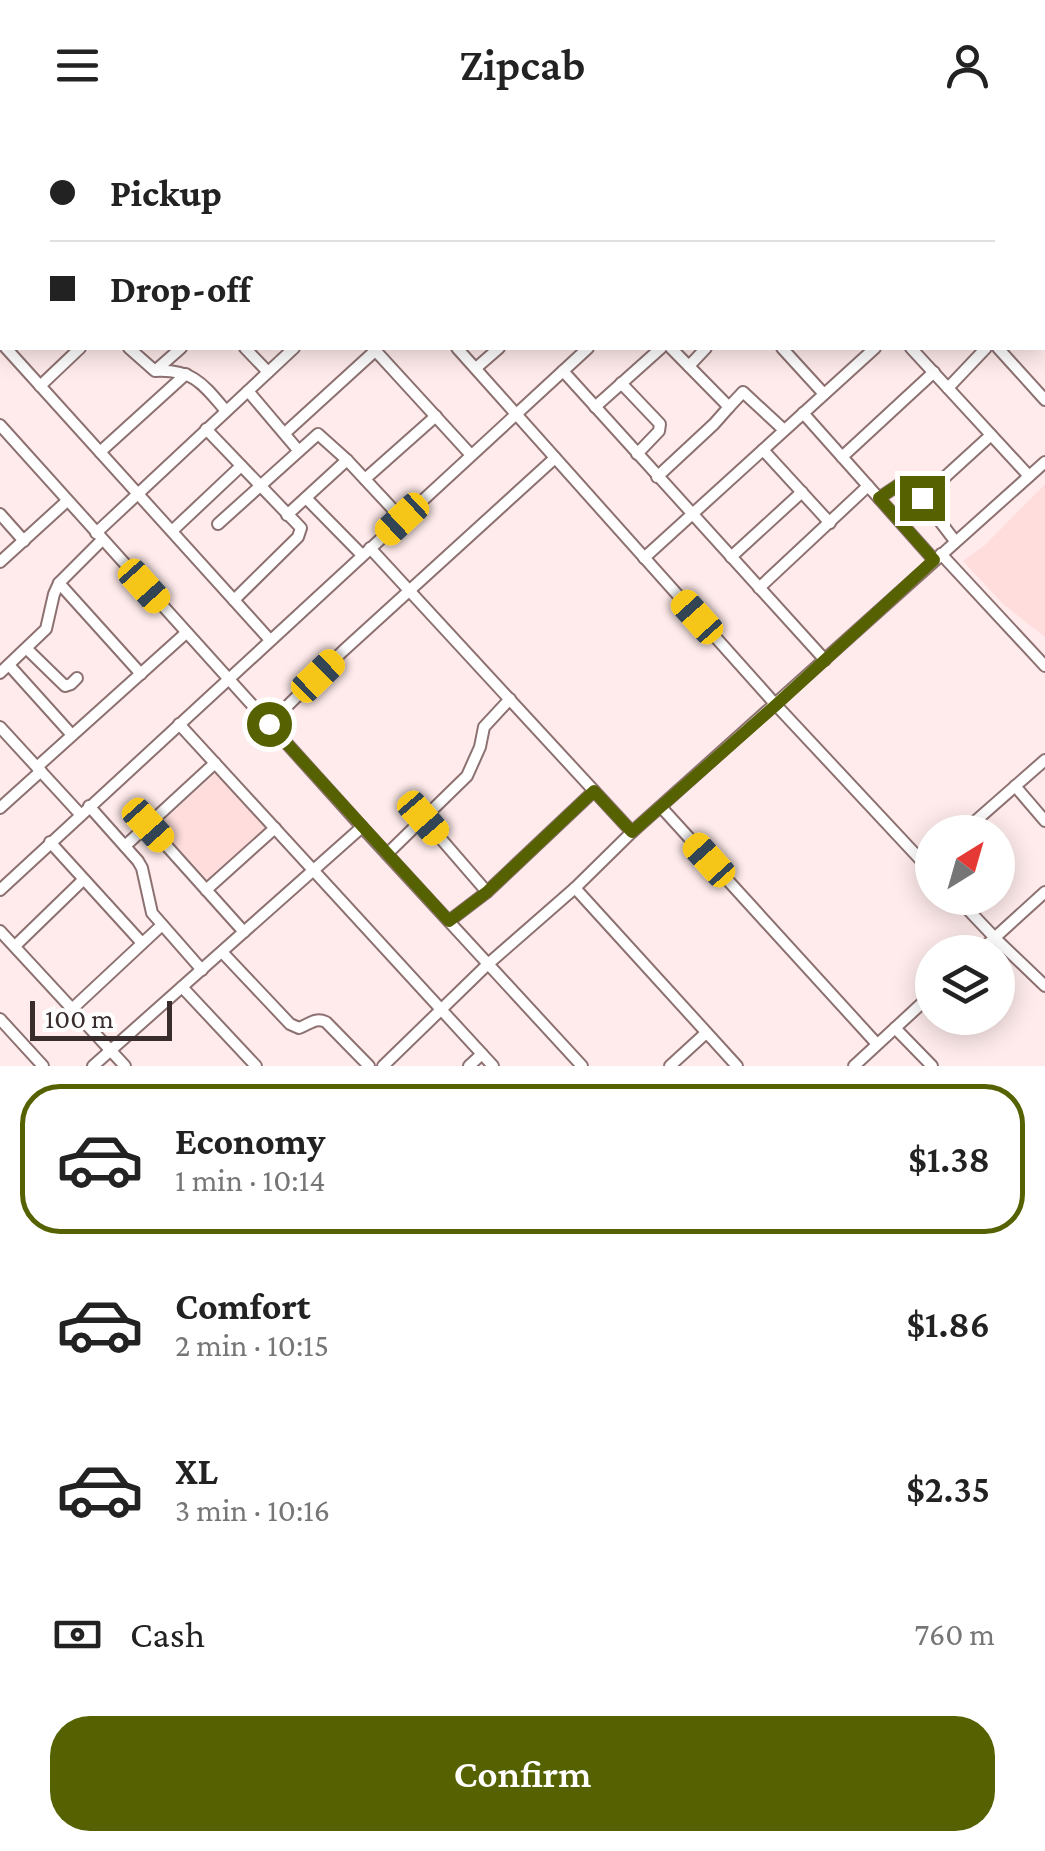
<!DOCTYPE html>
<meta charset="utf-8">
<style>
:root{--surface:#fff;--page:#f6f6f6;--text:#222;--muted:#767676;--line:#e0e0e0;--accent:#566201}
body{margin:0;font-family:"Crimson Pro",serif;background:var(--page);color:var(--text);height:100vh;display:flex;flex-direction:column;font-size:38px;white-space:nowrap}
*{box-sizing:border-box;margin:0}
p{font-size:32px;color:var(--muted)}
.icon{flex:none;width:55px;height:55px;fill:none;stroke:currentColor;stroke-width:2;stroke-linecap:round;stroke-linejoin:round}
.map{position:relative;height:936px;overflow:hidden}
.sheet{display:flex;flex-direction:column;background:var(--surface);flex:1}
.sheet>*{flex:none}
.banner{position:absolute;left:0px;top:0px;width:1045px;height:220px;box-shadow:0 5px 25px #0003;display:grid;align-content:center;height:220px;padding:0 50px;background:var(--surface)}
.needle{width:65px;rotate:37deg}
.tools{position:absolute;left:915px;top:685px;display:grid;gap:20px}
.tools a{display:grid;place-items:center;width:100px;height:100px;border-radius:50%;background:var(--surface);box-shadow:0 5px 25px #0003;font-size:50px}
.scale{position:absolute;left:30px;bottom:25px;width:142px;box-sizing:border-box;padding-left:10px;border:5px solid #382c2c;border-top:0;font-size:28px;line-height:35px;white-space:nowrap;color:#382c2c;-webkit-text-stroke:8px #fefefe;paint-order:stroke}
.end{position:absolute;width:45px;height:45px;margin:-22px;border:12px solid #566201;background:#fff;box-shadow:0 0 0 5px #fff}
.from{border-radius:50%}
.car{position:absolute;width:30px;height:60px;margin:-30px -15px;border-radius:12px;box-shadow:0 0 8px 2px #0007;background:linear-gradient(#f5c518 24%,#345 0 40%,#f5c518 0 76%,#345 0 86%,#f5c518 0)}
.banner b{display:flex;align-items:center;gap:35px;height:95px;font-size:38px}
.banner b+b{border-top:2px solid var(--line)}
.banner i{width:25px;height:25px;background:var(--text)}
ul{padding:18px 0 0;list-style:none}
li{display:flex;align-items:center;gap:30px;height:150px;margin:0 20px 15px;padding:0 30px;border:5px solid transparent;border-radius:40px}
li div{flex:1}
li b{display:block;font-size:38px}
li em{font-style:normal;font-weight:600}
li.active{border-color:var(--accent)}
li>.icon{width:90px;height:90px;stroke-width:1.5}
.pay{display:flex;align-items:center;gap:25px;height:110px;padding:0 50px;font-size:38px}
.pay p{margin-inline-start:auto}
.cta{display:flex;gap:20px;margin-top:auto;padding:20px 50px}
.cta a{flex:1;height:115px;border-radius:40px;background:var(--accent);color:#fff;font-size:40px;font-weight:600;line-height:115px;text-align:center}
header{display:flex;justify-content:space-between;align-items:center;height:130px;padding:0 50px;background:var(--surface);font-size:45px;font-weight:600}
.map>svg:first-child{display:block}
.built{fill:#fedddc}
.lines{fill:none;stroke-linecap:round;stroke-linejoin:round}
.minor-casing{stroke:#8d7171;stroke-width:14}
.highway-casing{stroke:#8d7171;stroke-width:19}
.minor{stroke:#fff;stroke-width:10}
.highway{stroke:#fff;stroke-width:15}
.route{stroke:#566201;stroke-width:12}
</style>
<header><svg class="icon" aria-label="menu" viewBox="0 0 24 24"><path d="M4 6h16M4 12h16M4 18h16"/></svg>Zipcab<svg class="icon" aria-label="person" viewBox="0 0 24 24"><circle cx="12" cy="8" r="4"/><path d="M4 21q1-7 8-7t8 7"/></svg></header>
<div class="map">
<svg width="1045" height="936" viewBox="0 0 1045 936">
<rect width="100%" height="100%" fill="#ffebeb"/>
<g class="built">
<polygon points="1045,354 1045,507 1003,474 963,431 985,415"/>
<polygon points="220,639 272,695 210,752 158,696"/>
</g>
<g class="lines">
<defs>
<g id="minor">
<polyline points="45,0 48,2"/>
<polyline points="258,0 260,2"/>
<polyline points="457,0 459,2"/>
<polyline points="528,0 531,2"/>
<polyline points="629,0 631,2"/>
<polyline points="673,0 675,2"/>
<polyline points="716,0 719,2"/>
<polyline points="796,0 799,2"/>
<polyline points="988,0 991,2"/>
<polyline points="327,2 330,0"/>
<polyline points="470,2 472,0"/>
<polyline points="593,2 596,0"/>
<polyline points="730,2 733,0"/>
<polyline points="823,2 825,0"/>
<polyline points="909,2 912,0"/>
<polyline points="1042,12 1045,9"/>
<polyline points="1042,124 1045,122"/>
<polyline points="0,133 2,136"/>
<polyline points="1042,196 1045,198"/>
<polyline points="6,218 270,510"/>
<path d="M129,218L155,241C193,239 203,254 226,281"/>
<polyline points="245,218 268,242"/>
<polyline points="373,218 471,325"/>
<polyline points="457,218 776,575 932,742"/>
<polyline points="782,218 824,264"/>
<polyline points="911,218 1029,346"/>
<polyline points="998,218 1045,270"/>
<polyline points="689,236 706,218"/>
<polyline points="476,238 499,218"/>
<polyline points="156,240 181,218"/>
<polyline points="563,241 825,530"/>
<polyline points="621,253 660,294 659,301 637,324"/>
<polyline points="40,256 80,218"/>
<polyline points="948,258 986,218"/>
<polyline points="248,261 298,320"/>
<polyline points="595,277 661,218"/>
<polyline points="729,277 743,262 784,300"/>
<polyline points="803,283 934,430"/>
<polyline points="0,295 362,697 582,936"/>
<polyline points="206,299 301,398 298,407 234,470"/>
<polyline points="285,303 376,220"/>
<polyline points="763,320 830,393"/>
<polyline points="100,322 186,244"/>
<polyline points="842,327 934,242"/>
<polyline points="657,347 714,294 729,277 671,218"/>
<polyline points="365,349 436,286"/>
<polyline points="306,368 362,425"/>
<polyline points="879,368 900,354 906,353 922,368 955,411"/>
<polyline points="922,368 991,305"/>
<polyline points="0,384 24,411"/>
<polyline points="287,385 347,330"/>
<polyline points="218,394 318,304 347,330 402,389"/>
<polyline points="172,401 241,336"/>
<polyline points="96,403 294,218"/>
<polyline points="370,418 632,702"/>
<polyline points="941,424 1045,536"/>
<polyline points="731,427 802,362"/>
<polyline points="644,428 875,218"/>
<polyline points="0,432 67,371"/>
<polyline points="59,453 141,544"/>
<polyline points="759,458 868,356"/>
<polyline points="27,519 65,556 71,554 77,548"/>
<polyline points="9,535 72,605"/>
<polyline points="0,543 46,499 54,464 59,453 102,410"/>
<polyline points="179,594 493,936"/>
<polyline points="269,594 343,521 555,328"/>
<polyline points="0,597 80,684"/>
<polyline points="37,637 186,503"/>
<polyline points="1015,656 1045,691"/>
<polyline points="89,676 138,731 142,738 152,783 202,840"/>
<polyline points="661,677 877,914"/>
<polyline points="0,678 41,641"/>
<polyline points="423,688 487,762"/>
<polyline points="148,695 244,802"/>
<polyline points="963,702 1045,630"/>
<polyline points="50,712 142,813"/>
<polyline points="125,716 215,633"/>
<polyline points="387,724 467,646 480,617 484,597 510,569"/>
<polyline points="575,758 737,936"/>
<polyline points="0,760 588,218"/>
<polyline points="206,760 275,698"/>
<polyline points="957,768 995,808 1045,856"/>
<polyline points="449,791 487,762 594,661"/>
<polyline points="0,801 125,936"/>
<polyline points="15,816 83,750"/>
<path d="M222,822L290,894L299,898C310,894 315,887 326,892L369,936"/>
<polyline points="979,822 1045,762"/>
<polyline points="182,857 256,936"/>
<polyline points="72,879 162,795"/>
<polyline points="0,889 43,936"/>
<polyline points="895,898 932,936"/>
<polyline points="93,936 362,697"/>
<polyline points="383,936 488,834 575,758 632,702 1045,332"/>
<polyline points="469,936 482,924"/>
<polyline points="670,936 706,903"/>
<polyline points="854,936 932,864"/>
</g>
<g id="highway">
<polyline points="199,2 201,0"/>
<polyline points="217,2 220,0"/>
<polyline points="0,185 2,183"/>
<polyline points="0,204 2,202"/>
</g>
</defs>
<use href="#minor" class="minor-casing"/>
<use href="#highway" class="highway-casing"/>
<use href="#minor" class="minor"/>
<use href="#highway" class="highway"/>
</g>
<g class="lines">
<polyline class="route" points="269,594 449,791 487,762 594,661 632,702 776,575 934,430 879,368 903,352 922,368"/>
</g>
</svg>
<div class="tools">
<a><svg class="needle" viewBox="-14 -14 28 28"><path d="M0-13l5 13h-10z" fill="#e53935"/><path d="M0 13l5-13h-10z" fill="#767676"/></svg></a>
<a><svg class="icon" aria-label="layers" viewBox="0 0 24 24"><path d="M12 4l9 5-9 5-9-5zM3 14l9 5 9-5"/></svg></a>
</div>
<div class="scale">100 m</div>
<i class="end from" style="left:269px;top:594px"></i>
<i class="end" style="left:922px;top:368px"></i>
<i class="car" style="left:402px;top:389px;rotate:227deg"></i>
<i class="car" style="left:144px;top:456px;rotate:138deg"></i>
<i class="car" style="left:697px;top:487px;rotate:318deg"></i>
<i class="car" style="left:318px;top:546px;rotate:46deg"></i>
<i class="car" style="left:423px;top:688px;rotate:139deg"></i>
<i class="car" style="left:148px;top:695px;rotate:138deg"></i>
<i class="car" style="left:709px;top:730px;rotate:318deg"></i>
<div class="banner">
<b><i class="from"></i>Pickup</b>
<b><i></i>Drop-off</b>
</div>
</div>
<section class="sheet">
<ul>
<li class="active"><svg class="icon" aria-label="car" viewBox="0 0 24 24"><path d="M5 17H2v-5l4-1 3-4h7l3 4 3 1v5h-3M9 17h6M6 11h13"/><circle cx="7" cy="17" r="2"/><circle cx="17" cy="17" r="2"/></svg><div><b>Economy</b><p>1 min · 10:14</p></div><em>$1.38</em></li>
<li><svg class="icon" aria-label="car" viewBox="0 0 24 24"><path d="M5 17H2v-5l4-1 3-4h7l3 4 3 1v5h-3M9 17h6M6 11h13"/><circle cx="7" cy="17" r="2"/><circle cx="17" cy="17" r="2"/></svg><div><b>Comfort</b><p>2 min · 10:15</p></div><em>$1.86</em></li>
<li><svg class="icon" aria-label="car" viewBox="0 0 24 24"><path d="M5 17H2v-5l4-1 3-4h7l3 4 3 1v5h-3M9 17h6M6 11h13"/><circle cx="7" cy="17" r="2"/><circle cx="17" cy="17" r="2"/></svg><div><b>XL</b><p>3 min · 10:16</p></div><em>$2.35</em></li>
</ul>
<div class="pay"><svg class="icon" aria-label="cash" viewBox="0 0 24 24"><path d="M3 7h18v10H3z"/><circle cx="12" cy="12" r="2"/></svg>Cash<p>760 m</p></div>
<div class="cta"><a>Confirm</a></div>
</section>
